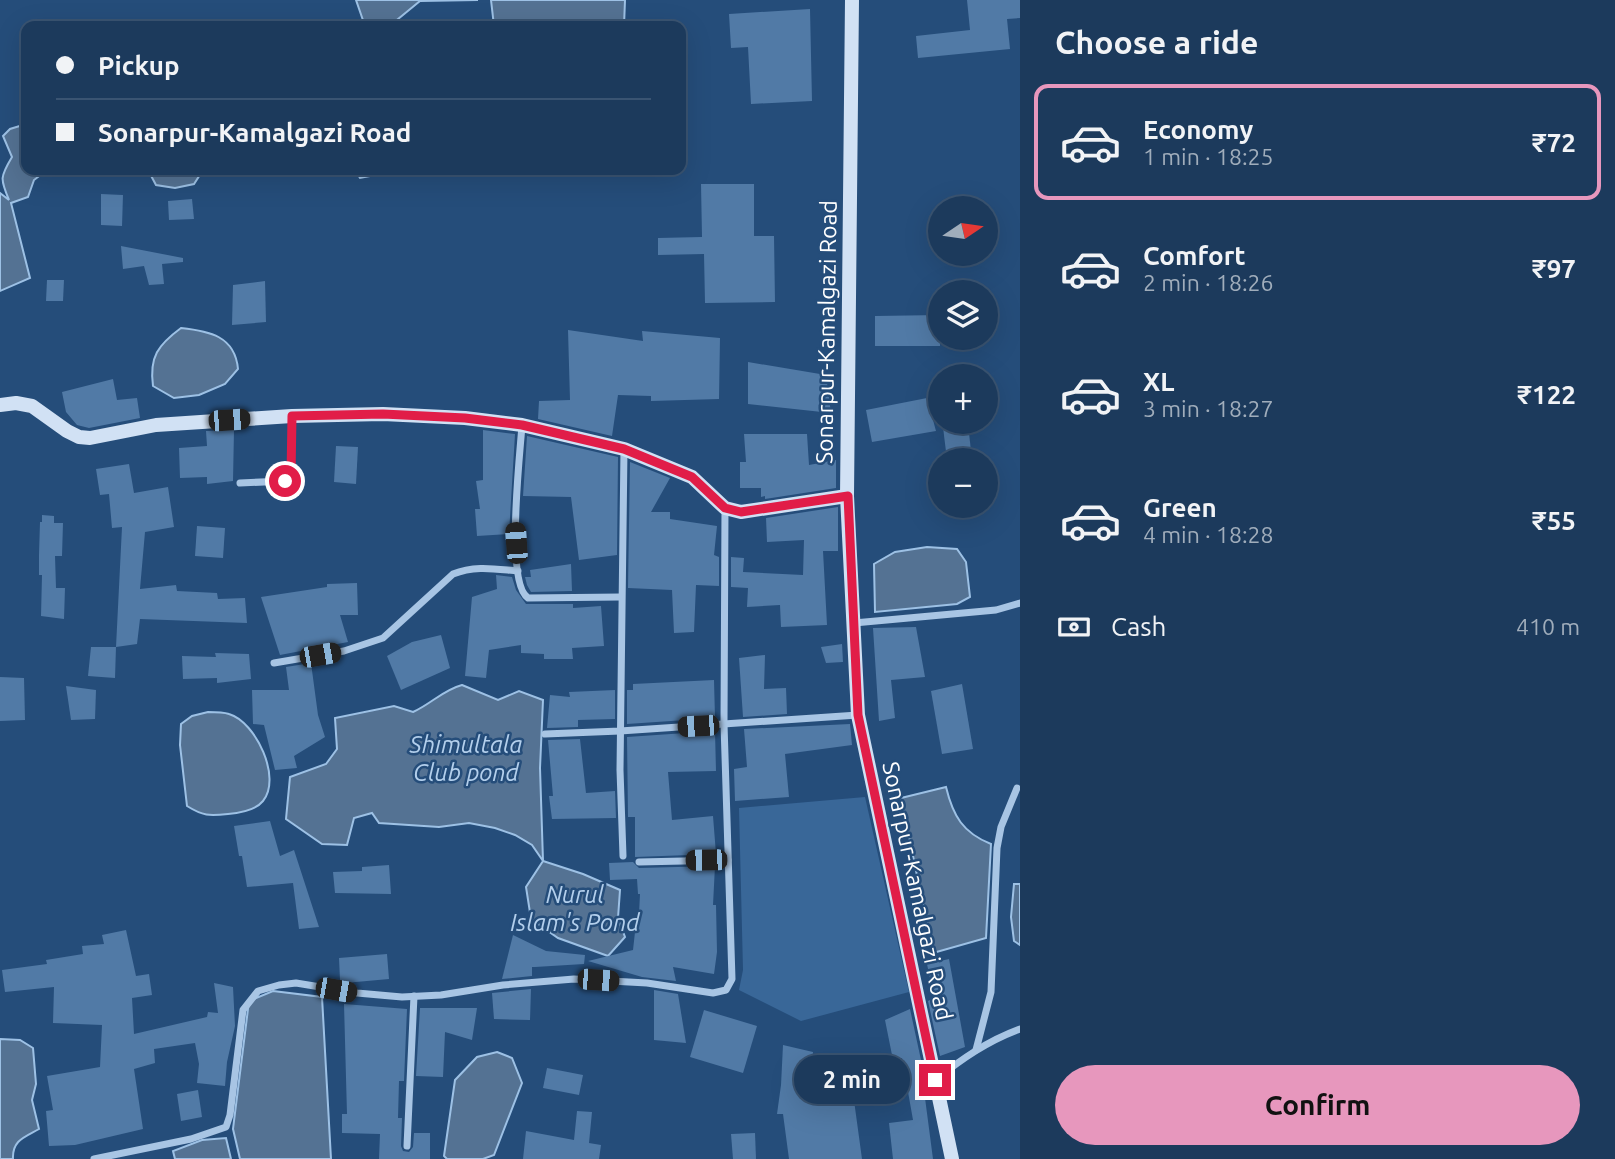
<!DOCTYPE html>
<meta charset="utf-8">
<style>
:root{--surface:#1c3a5c;--page:#254162;--text:#f1f3f6;--muted:#a0adbb;--line:#3a5472;--accent:#e797bd}
body{margin:0;font-family:Ubuntu,sans-serif;background:var(--page);color:var(--text);height:100vh;display:flex;flex-direction:column;font-size:26px;white-space:nowrap}
*{box-sizing:border-box;margin:0}
p{font-size:23px;color:var(--muted)}
.icon{flex:none;width:38px;height:38px;fill:none;stroke:currentColor;stroke-width:2;stroke-linecap:round;stroke-linejoin:round}
.map{position:relative;flex:1;overflow:hidden}
.panel{display:flex;flex-direction:column;background:var(--surface);width:595px}
.panel>*{flex:none}
.top-card{position:absolute;left:21px;top:21px;width:665px;height:154px;border-radius:14px;box-shadow:0 7px 28px #0002,0 0 0 2px var(--line);display:grid;align-content:center;height:154px;padding:0 35px;background:var(--surface)}
.needle{width:46px;rotate:77deg}
.buttons{position:absolute;left:928px;top:196px;display:grid;gap:14px}
.buttons a{display:grid;place-items:center;width:70px;height:70px;border-radius:50%;background:var(--surface);box-shadow:0 7px 28px #0002,0 0 0 2px var(--line);font-size:35px}
.end{position:absolute;width:32px;height:32px;margin:-16px;border:9px solid #e11d48;background:#fff;box-shadow:0 0 0 4px #fff}
.from{border-radius:50%}
.bubble{position:absolute;height:49px;border-radius:24px;background:var(--surface);box-shadow:0 7px 28px #0002,0 0 0 2px var(--line);font-size:23px;font-weight:700;line-height:49px;text-align:center}
.car{position:absolute;width:21px;height:42px;margin:-21px -10px;border-radius:9px;box-shadow:0 0 5px 2px #0007;background:linear-gradient(#222 24%,#8ab4d8 0 40%,#222 0 76%,#8ab4d8 0 86%,#222 0)}
.top-card b{display:flex;align-items:center;gap:24px;height:66px;font-size:26px}
.top-card b+b{border-top:2px solid var(--line)}
.top-card i{width:18px;height:18px;background:var(--text)}
ul{padding:0;list-style:none}
li{display:flex;align-items:center;gap:21px;height:116px;margin:0 14px 10px;padding:0 21px;border:4px solid transparent;border-radius:14px}
li div{flex:1}
li b{display:block;font-size:26px}
li em{font-style:normal;font-weight:700}
li.on{border-color:var(--accent)}
li>.icon{width:63px;height:63px;stroke-width:1.5}
h2{padding:0 35px;font-size:32px;line-height:84px}
.pay{display:flex;align-items:center;gap:18px;height:77px;padding:0 35px;font-size:26px}
.pay p{margin-inline-start:auto}
.action{display:flex;gap:14px;margin-top:auto;padding:14px 35px}
.action a{flex:1;height:80px;border-radius:42px;background:var(--accent);color:#111;font-size:28px;font-weight:700;line-height:80px;text-align:center}
main{display:flex;flex:1;min-height:0}
.map>svg:first-child{display:block}
.green{fill:#396798}
.water{fill:#547293;stroke:#9dc1e5;stroke-width:2}
.building{fill:#517aa6}
.lines{fill:none;stroke-linecap:round;stroke-linejoin:round}
.street{stroke:#a8c5e4;stroke-width:7}
.secondary{stroke:#d1e1f4;stroke-width:14}
.route{stroke:#e11d48;stroke-width:9}
.labels{text-anchor:middle;dominant-baseline:central;stroke-width:5;stroke-linejoin:round;paint-order:stroke}
.street-label{font-size:23px;fill:#fff;stroke:#254d7a}
.water-label{font-size:24px;font-style:italic;fill:#b3cfec;stroke:#254d7a}
</style>
<main>
<div class="map">
<svg width="1020" height="1159" viewBox="0 0 1020 1159">
<rect width="100%" height="100%" fill="#254d7a"/>
<polygon class="green" points="865,797 909,992 801,1021 739,990 743,970 739,808"/>
<g class="water">
<polygon points="356,0 478,0 420,1 392,24 392,26 365,26"/>
<polygon points="491,0 625,0 624,26 494,26"/>
<path d="M26,124V170H65L66,175L47,170L34,180L28,197L11,203L30,278L0,291V193L9,200C0,179 0,177 12,157L3,136L10,129Z"/>
<polygon points="148,170 203,170 194,184 175,188 156,185"/>
<polygon points="355,170 402,170 360,178"/>
<path d="M181,328C209,331 235,336 238,369L225,384L199,395L174,398L153,386C149,357 158,345 181,328Z"/>
<polygon points="927,547 957,549 966,562 970,597 957,604 875,612 874,564 895,552"/>
<path d="M462,685L498,700L519,691L543,700L540,768L543,861L583,874L620,890L618,918L625,937L608,956L558,938L531,919L526,887L543,861L532,845L515,835L495,828L469,823L439,827L379,823L372,813L354,818L347,845L322,844L286,819L290,777L326,764L337,749L335,718L394,706L413,712C431,704 443,690 462,685Z"/>
<path d="M208,712C214,712 223,712 229,714C256,722 282,778 263,801C255,811 239,813 228,814C209,816 203,816 187,806L180,745L181,724L192,716Z"/>
<path d="M946,787C953,816 963,833 991,844L986,938L933,953L901,798Z"/>
<polygon points="1014,884 1020,884 1020,945 1014,941 1011,917"/>
<polygon points="273,991 322,997 331,1159 240,1159 233,1129 249,1001"/>
<path d="M0,1039L20,1040L33,1048L36,1084L32,1100L39,1129C25,1137 12,1140 13,1159H0Z"/>
<polygon points="497,1052 512,1058 522,1083 494,1155 483,1159 447,1159 444,1156 455,1080 477,1057"/>
<polygon points="226,1138 231,1159 175,1159 173,1151 202,1140"/>
</g>
<g class="building">
<polygon points="967,0 1020,0 1020,18 1007,19 1010,49 918,58 916,36 970,30"/>
<polygon points="810,9 812,101 751,104 748,47 731,48 729,14"/>
<polygon points="701,184 754,184 754,236 774,236 775,302 705,303 704,254 658,255 658,238 702,237"/>
<polygon points="101,194 123,195 122,226 101,225"/>
<polygon points="192,199 194,219 169,220 168,201"/>
<polygon points="121,246 183,258 183,262 162,264 164,284 149,285 144,266 123,269"/>
<polygon points="47,280 64,280 63,301 46,301"/>
<polygon points="265,281 266,322 232,325 233,285"/>
<polygon points="940,315 940,346 875,346 875,316"/>
<polygon points="568,330 643,341 642,331 720,338 719,399 651,401 651,396 618,395 612,436 538,419 539,401 570,400"/>
<polygon points="748,362 826,375 831,413 748,404"/>
<polygon points="113,379 117,400 137,398 140,418 89,428 77,425 66,412 62,392"/>
<polygon points="927,398 936,431 872,442 866,410"/>
<polygon points="968,424 972,460 947,460 943,427"/>
<polygon points="234,430 233,481 207,484 207,477 180,478 179,448 207,446 206,431"/>
<polygon points="483,430 515,434 509,534 477,536 475,509 480,509 476,481 483,480"/>
<polygon points="744,434 807,434 809,465 836,460 836,488 765,499 765,496 761,497 761,488 740,488 740,462 746,462"/>
<polygon points="527,436 618,457 617,555 579,560 571,497 523,496"/>
<polygon points="336,446 358,447 356,484 334,482"/>
<polygon points="630,462 670,478 651,512 670,512 670,519 717,526 714,555 719,557 719,586 696,585 694,632 674,633 672,590 628,588"/>
<polygon points="129,464 134,493 168,487 174,527 145,532 140,589 176,585 177,591 217,593 218,599 245,598 247,623 140,619 137,644 116,647 122,527 112,528 109,494 100,495 96,469"/>
<polygon points="838,507 838,551 823,551 827,625 781,627 780,605 747,607 748,588 731,587 731,557 744,558 743,572 803,575 804,540 767,542 766,518"/>
<polygon points="42,515 54,516 54,523 63,523 62,556 55,556 56,588 65,588 64,619 41,616 42,575 39,575 39,555 40,522 42,522"/>
<polygon points="197,526 225,528 223,558 195,556"/>
<polygon points="571,564 572,591 531,592 527,585 525,577 531,577 530,570"/>
<polygon points="496,575 512,577 516,590 526,604 573,604 573,608 601,606 604,646 572,648 573,659 544,659 544,654 521,653 521,645 489,650 486,678 465,676 472,597 497,589"/>
<polygon points="357,583 358,615 340,615 348,642 280,655 261,597 327,587 327,584"/>
<polygon points="916,627 925,677 891,680 895,718 879,721 873,628"/>
<polygon points="441,635 450,668 401,690 387,656 412,642"/>
<polygon points="842,644 843,662 826,663 821,647"/>
<polygon points="91,647 116,647 115,678 88,676"/>
<polygon points="215,653 249,654 251,679 217,683 217,678 183,679 182,656 216,657"/>
<polygon points="765,655 764,689 786,688 787,714 743,717 739,658"/>
<polygon points="311,663 318,715 325,737 294,756 297,768 275,770 264,725 253,724 252,690 289,690 286,667"/>
<polygon points="0,677 24,678 25,720 0,721"/>
<polygon points="714,680 715,718 627,724 627,690 633,690 633,684"/>
<polygon points="962,684 973,749 942,754 931,691"/>
<polygon points="66,686 96,690 95,719 71,720"/>
<polygon points="615,690 615,719 578,720 578,727 547,728 550,695 570,697 569,692"/>
<polygon points="850,724 852,745 785,754 789,797 735,801 734,769 747,767 744,729"/>
<polygon points="715,731 716,771 668,772 672,820 713,816 716,854 635,857 635,817 628,817 627,737"/>
<polygon points="580,739 586,793 615,791 616,818 552,819 549,796 553,796 548,740"/>
<polygon points="270,821 280,856 294,850 319,927 299,929 293,883 247,887 242,856 239,856 234,826"/>
<polygon points="633,862 639,868 715,866 713,905 716,905 717,952 714,974 673,967 676,981 642,977 588,961 633,950 635,932 638,933 640,894 638,894 637,879 610,880 609,863"/>
<polygon points="389,865 391,894 335,893 333,872 362,871 362,867"/>
<polygon points="126,930 136,976 149,974 152,995 132,998 134,1034 207,1017 208,1012 218,1013 214,983 233,987 235,1026 227,1062 225,1086 197,1083 199,1064 195,1043 154,1049 155,1063 134,1069 143,1129 75,1145 49,1146 46,1111 53,1110 47,1076 100,1067 102,1025 53,1023 54,987 5,992 2,970 47,964 46,960 83,954 82,946 104,944 102,935"/>
<polygon points="513,935 546,951 585,955 584,964 535,967 532,967 532,976 502,979"/>
<polygon points="387,954 389,979 345,983 345,980 340,980 339,958"/>
<polygon points="949,959 965,1047 940,1056 928,1001 934,998 927,964"/>
<polygon points="531,989 530,1020 494,1019 492,993"/>
<polygon points="654,990 678,994 686,1043 654,1040"/>
<polygon points="344,1004 407,1009 404,1081 399,1081 398,1118 402,1118 401,1146 403,1151 409,1152 413,1147 414,1133 430,1133 430,1159 379,1159 380,1134 342,1133 342,1114 347,1114"/>
<polygon points="420,1008 477,1008 472,1040 445,1032 443,1077 416,1076"/>
<polygon points="910,1009 929,1097 925,1098 933,1159 893,1159 889,1123 913,1120 902,1058 893,1060 885,1020"/>
<polygon points="704,1010 757,1026 743,1073 690,1057"/>
<polygon points="783,1045 813,1052 812,1073 850,1071 862,1159 789,1159 783,1114 777,1114 781,1085"/>
<polygon points="547,1068 583,1075 579,1095 543,1088"/>
<polygon points="198,1090 202,1117 181,1121 177,1094"/>
<polygon points="577,1111 592,1112 589,1143 601,1145 599,1159 523,1159 526,1131 574,1140"/>
<polygon points="755,1133 756,1159 733,1159 731,1134"/>
</g>
<g class="lines">
<g class="street">
<path d="M522,425C520,455 505,583 528,598L620,597"/>
<polyline points="240,483 285,481 291,476 292,416"/>
<polyline points="854,623 996,610 1020,603"/>
<path d="M274,663L344,651L383,638L453,574C475,565 495,569 518,571"/>
<polyline points="545,734 620,731 858,715"/>
<polyline points="623,856 620,770 624,450"/>
<polyline points="639,862 728,860"/>
<polyline points="976,1050 991,992 997,848 1001,827 1017,788"/>
<path d="M935,1080C962,1059 987,1041 1020,1029"/>
<polyline points="407,1146 414,996"/>
<polyline points="94,1159 191,1139 226,1127 230,1115 243,1010 258,991 279,985 296,983 357,993 402,997 441,995 503,985 574,979 647,983 713,993 726,990 732,979 724,724 725,508"/>
</g>
<g class="secondary">
<polyline points="852,0 847,496 858,715 952,1159"/>
<polyline points="0,405 16,403 32,406 67,431 79,437 90,438 156,425 292,416 383,414 465,418 522,425 624,449 692,477 725,508 741,512 847,496"/>
</g>
</g>
<g class="lines">
<polyline class="route" points="285,481 291,476 292,416 383,414 465,418 522,425 624,449 692,477 725,508 741,512 848,496 858,715 935,1080"/>
</g>
<g class="labels">
<g class="street-label">
<text transform="translate(826 332) rotate(-89)">Sonarpur-Kamalgazi Road</text>
<text transform="translate(918 891) rotate(78)">Sonarpur-Kamalgazi Road</text>
</g>
<g class="water-label">
<text x="466" y="744">Shimultala<tspan x="466" dy="28">Club pond</tspan></text>
<text x="575" y="894">Nurul<tspan x="575" dy="28">Islam's Pond</tspan></text>
</g>
</g>
</svg>
<div class="buttons">
<a><svg class="needle" viewBox="-14 -14 28 28"><path d="M0-13l5 13h-10z" fill="#e53935"/><path d="M0 13l5-13h-10z" fill="#a0adbb"/></svg></a>
<a><svg class="icon" aria-label="layers" viewBox="0 0 24 24"><path d="M12 4l9 5-9 5-9-5zM3 14l9 5 9-5"/></svg></a>
<a>+</a>
<a>−</a>
</div>
<i class="end from" style="left:285px;top:481px"></i>
<i class="end" style="left:935px;top:1080px"></i>
<div class="bubble" style="left:794px;top:1055px;width:116px">2 min</div>
<i class="car" style="left:229px;top:420px;rotate:86deg"></i>
<i class="car" style="left:516px;top:543px;rotate:356deg"></i>
<i class="car" style="left:320px;top:655px;rotate:80deg"></i>
<i class="car" style="left:698px;top:726px;rotate:267deg"></i>
<i class="car" style="left:706px;top:860px;rotate:269deg"></i>
<i class="car" style="left:598px;top:980px;rotate:94deg"></i>
<i class="car" style="left:336px;top:990px;rotate:100deg"></i>
<div class="top-card">
<b><i class="from"></i>Pickup</b>
<b><i></i>Sonarpur-Kamalgazi Road</b>
</div>
</div>
<section class="panel">
<h2>Choose a ride</h2>
<ul>
<li class="on"><svg class="icon" aria-label="car" viewBox="0 0 24 24"><path d="M5 17H2v-5l4-1 3-4h7l3 4 3 1v5h-3M9 17h6M6 11h13"/><circle cx="7" cy="17" r="2"/><circle cx="17" cy="17" r="2"/></svg><div><b>Economy</b><p>1 min · 18:25</p></div><em>₹72</em></li>
<li><svg class="icon" aria-label="car" viewBox="0 0 24 24"><path d="M5 17H2v-5l4-1 3-4h7l3 4 3 1v5h-3M9 17h6M6 11h13"/><circle cx="7" cy="17" r="2"/><circle cx="17" cy="17" r="2"/></svg><div><b>Comfort</b><p>2 min · 18:26</p></div><em>₹97</em></li>
<li><svg class="icon" aria-label="car" viewBox="0 0 24 24"><path d="M5 17H2v-5l4-1 3-4h7l3 4 3 1v5h-3M9 17h6M6 11h13"/><circle cx="7" cy="17" r="2"/><circle cx="17" cy="17" r="2"/></svg><div><b>XL</b><p>3 min · 18:27</p></div><em>₹122</em></li>
<li><svg class="icon" aria-label="car" viewBox="0 0 24 24"><path d="M5 17H2v-5l4-1 3-4h7l3 4 3 1v5h-3M9 17h6M6 11h13"/><circle cx="7" cy="17" r="2"/><circle cx="17" cy="17" r="2"/></svg><div><b>Green</b><p>4 min · 18:28</p></div><em>₹55</em></li>
</ul>
<div class="pay"><svg class="icon" aria-label="cash" viewBox="0 0 24 24"><path d="M3 7h18v10H3z"/><circle cx="12" cy="12" r="2"/></svg>Cash<p>410 m</p></div>
<div class="action"><a>Confirm</a></div>
</section>
</main>
